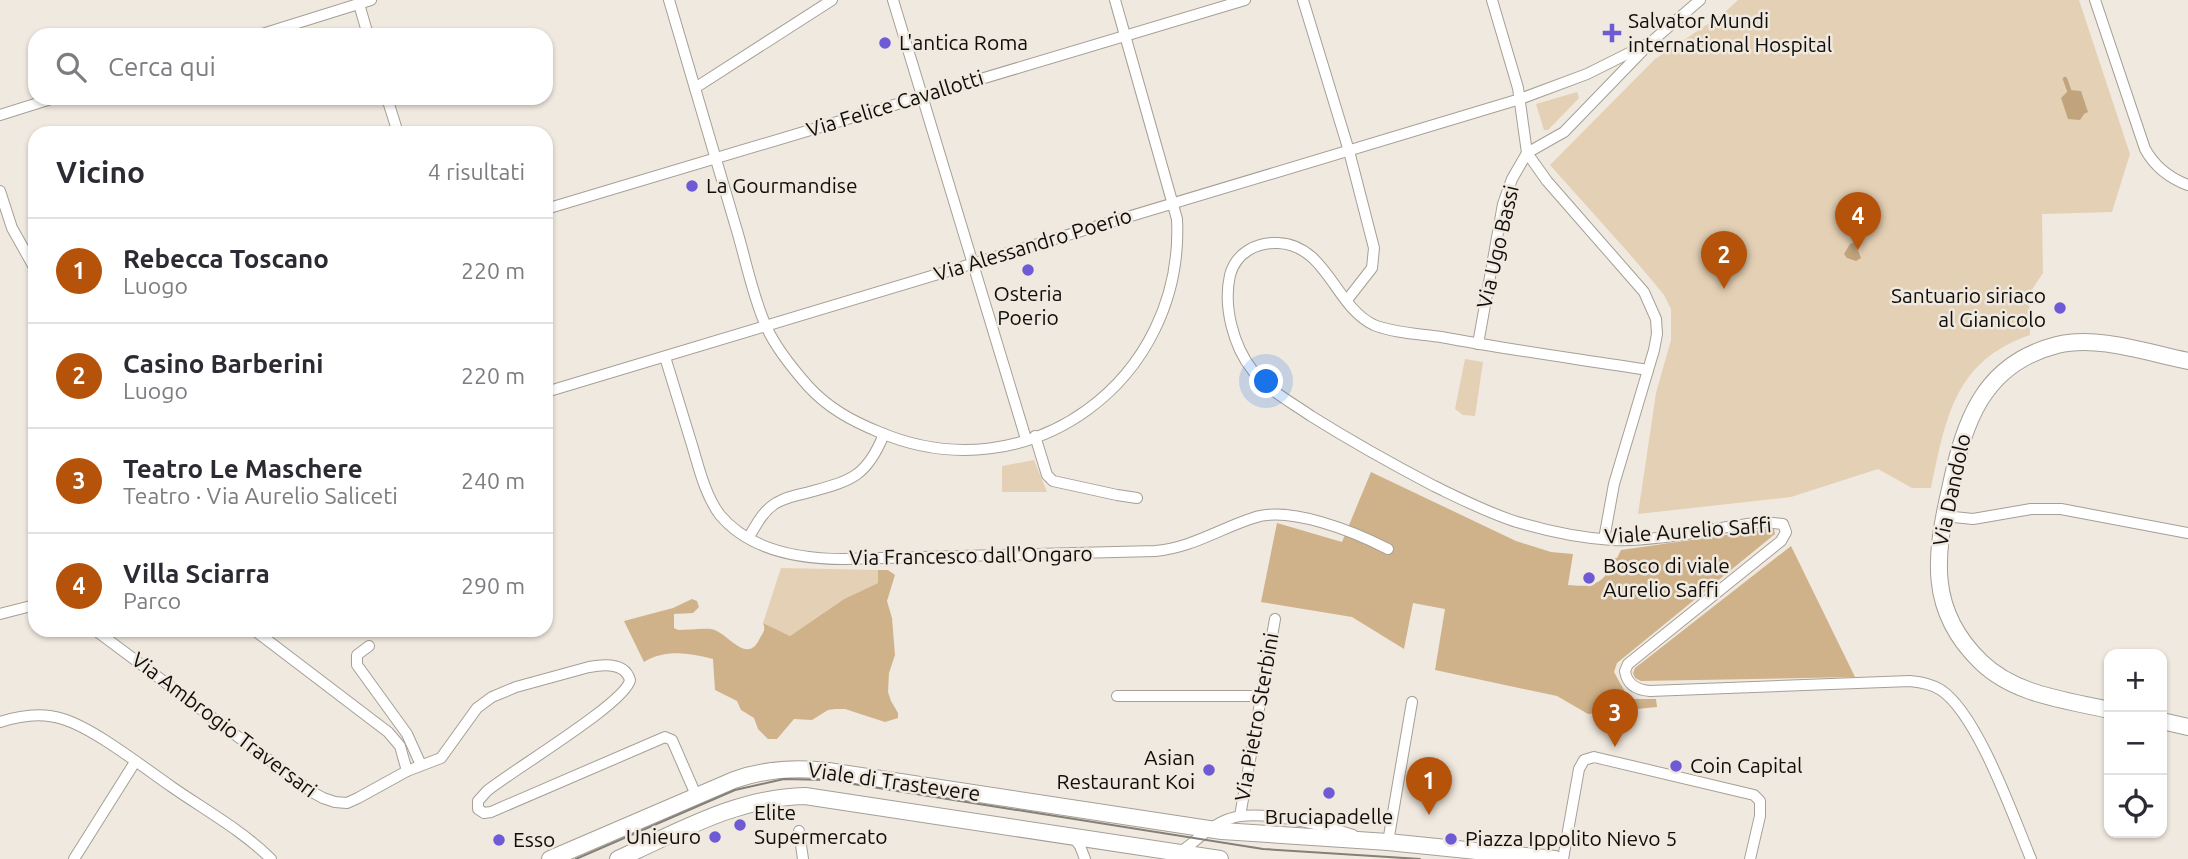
<!DOCTYPE html>
<html lang="it">
<head>
<meta charset="utf-8">
<style>
  :root { --surface:#fff; --page:#f2f2f3; --text:#2b2b33; --muted:#7c7c81; --line:#e1e1e2; --accent:#b45309 }
  body { margin:0; font-family:Ubuntu,sans-serif; background:var(--page); color:var(--text) }
  .controls { position:absolute; right:21px; bottom:21px; display:grid; overflow:hidden; border-radius:14px; box-shadow:0 2px 5px #0004 }
  .controls button { width:63px; height:63px; display:grid; place-items:center; padding:0; border:0; border-bottom:2px solid var(--line); background:var(--surface); color:var(--text); font:35px sans-serif }
  .you { position:absolute; left:1267px; top:382px; width:24px; height:24px; margin:-18px; border:5px solid #fff; border-radius:50%; background:#1a73e8; box-shadow:0 0 0 10px #1a73e833 }
  .badge { display:grid; place-items:center; width:46px; height:46px; border-radius:50%; background:var(--accent); color:#fff; font-size:23px; font-weight:700 }
  .pin { position:absolute; translate:-50% -58px; filter:drop-shadow(0 2px 4px #0008) }
  .pin::after { content:''; position:absolute; top:37px; width:24px; height:21px; background:inherit; clip-path:polygon(0 0,100% 0,50% 100%) }
  .list { margin:0; padding:0; list-style:none }
  h2 { display:flex; justify-content:space-between; align-items:center; height:91px; margin:0; padding:0 28px; font-size:30px }
  h2 small { font-size:23px; font-weight:400; color:var(--muted) }
  .list li { display:grid; grid-template-columns:46px 1fr auto; gap:21px; align-items:center; box-sizing:border-box; height:105px; padding:0 28px; border-top:2px solid var(--line) }
  .list b { display:block; font-size:26px; white-space:nowrap }
  .list p { margin:0; font-size:23px; white-space:nowrap; color:var(--muted) }
  .list em { font-size:23px; font-style:normal; color:var(--muted) }
  .icon { flex:none; width:38px; height:38px; fill:none; stroke:currentColor; stroke-width:2; stroke-linecap:round; stroke-linejoin:round }
  .map { position:relative; flex:none; width:2188px; height:859px; overflow:hidden }
  .search { position:absolute; background:var(--surface); box-shadow:0 2px 5px #0004; left:28px; top:28px; width:525px; height:77px; display:flex; align-items:center; gap:18px; box-sizing:border-box; padding:0 24px; border-radius:21px; color:var(--muted); font-size:26px }
  .panel { position:absolute; background:var(--surface); box-shadow:0 2px 5px #0004; left:28px; top:126px; width:525px; height:511px; border-radius:21px }
  .map>svg:first-child { display:block }
  .green { fill:#e4d0b5 }
  .forest { fill:#cfb289 }
  .water { fill:#c1a47c }
  .lines { fill:none; stroke-linecap:round; stroke-linejoin:round }
  .stream { stroke:#c1a47c; stroke-width:4.5 }
  .street-casing { stroke:#a59f96; stroke-width:12 }
  .secondary-casing { stroke:#a59f96; stroke-width:18 }
  .street { stroke:#fff; stroke-width:10 }
  .secondary { stroke:#fff; stroke-width:16 }
  .tram { stroke:#847f78; stroke-width:2 }
  .poi-dot { fill:#6e5ad4; stroke:#f0e9df; stroke-width:2.5 }
  .labels { text-anchor:middle; stroke-width:5; stroke-linejoin:round; paint-order:stroke }
  .poi-label { font-size:21px; fill:#100d0a; stroke:#f0e9df; text-anchor:start }
  .street-label { font-size:21px; fill:#100d0a; stroke:#f0e9df }
</style>
</head>
<body>
<div class="map">
<svg width="2188" height="859" viewBox="0 0 2188 859">
  <rect width="100%" height="100%" fill="#f0e9df"/>
  <!-- green -->
  <g class="green">
    <path d="M1738,0h341l51,154 -18,58 -70,2 1,59 -14,21 1,41c-76,26 -84,83 -99,153h-19l-34,-19 -87,28 -153,17 18,-121 15,-53v-31l-7,-14 -30,-36 -84,-94 105,-106 68,-45z"/>
    <path d="M1577,92l2,6 -31,32h-4l-8,-26z"/>
    <path d="M1465,359l18,3 -8,54 -12,-1 -8,-6z"/>
    <path d="M1034,460l13,32h-45v-26z"/>
    <path d="M781,568l97,2v13l-34,16 -54,37 -27,-13z"/>
  </g>
  <!-- forest -->
  <g class="forest">
    <path d="M1371,472l145,69 35,11 22,2 -5,31c15,1 26,3 37,-9l1,-18h11l4,-8 147,-21h6l1,5 -158,129 -3,9 15,27h27l1,8 -69,7 -31,-18 -122,-26 10,-61 -32,-6 -9,46 -52,-32 -91,-15 16,-79 65,19z"/>
    <path d="M1791,546l64,131 -214,4 -6,-3 -2,-5 2,-5z"/>
    <path d="M878,570h10l7,5 -8,26 5,17 3,37 -6,18 -1,19 3,9 7,12v5l-13,4 -40,-13h-10l-7,1 -16,10 -18,-1 -17,20h-9l-10,-10 -4,-11 -13,-8 -4,-9 -22,-11 -2,-31c-24,-6 -47,-10 -69,3l-20,-41 49,-13 19,-9 5,2 2,6 -6,6 -19,1v14l4,2c10,0 23,-2 33,-1 16,2 36,38 49,9 3,-6 6,-7 3,-15l27,13 54,-37 34,-16z"/>
  </g>
  <!-- water -->
  <g class="water">
    <path d="M2069,90l12,1 7,21 -4,2 -4,6 -12,-1 -7,-21z"/>
    <path d="M1855,242l6,16 -5,3 -9,-3 -3,-4 6,-10z"/>
  </g>
  <g class="lines">
    <!-- stream -->
    <path class="stream" d="M2065,79l4,11"/>
    <defs>
      <g id="street">
        <path d="M669,0c22,75 44,149 66,224 10,32 17,71 31,102 9,21 27,43 42,60 20,22 44,35 71,46 150,64 306,-52 298,-213l-62,-219"/>
        <path d="M893,0l133,439"/>
        <path d="M1303,0l46,151 25,97 -2,20 -25,32"/>
        <path d="M1492,0l26,88 9,65 20,28 97,111 12,27 1,15 -3,16 -40,134 -10,55"/>
        <path d="M2095,0l50,149c10,18 24,29 43,36"/>
        <path d="M359,4l9,31"/>
        <path d="M259,35l112,-35"/>
        <path d="M695,88l137,-88"/>
        <path d="M387,98l11,35"/>
        <path d="M0,115l54,-17"/>
        <path d="M1527,153l37,-21 87,-90 49,-42"/>
        <path d="M0,191l12,37 23,41"/>
        <path d="M546,209l699,-209"/>
        <path d="M1478,344l25,-140 9,-25 15,-26"/>
        <path d="M665,357c9,29 18,58 27,88 7,23 13,50 28,70 30,36 80,44 124,44l311,-8c36,-3 64,-22 98,-33 36,-13 102,14 135,31"/>
        <path d="M1648,370c-69,-11 -138,-20 -207,-33 -21,-3 -47,-4 -67,-12 -39,-18 -47,-80 -96,-82 -22,-1 -42,10 -48,32 -7,31 3,71 23,96 16,20 38,31 58,45 40,25 81,48 123,70 27,13 54,27 83,36 30,9 64,16 95,18 50,2 102,-13 152,-18l19,2 3,8 -5,9 -153,123 -3,7c2,14 12,19 25,20l260,-10c11,1 22,3 31,9 37,25 72,126 90,169"/>
        <path d="M546,392l974,-293 67,-25 64,-32"/>
        <path d="M1035,436l12,39 6,6 64,14 20,3"/>
        <path d="M1944,516l29,3 58,-10h30l127,24"/>
        <path d="M749,537c7,-12 14,-26 27,-34 9,-5 20,-8 30,-10 43,-12 60,-14 78,-59"/>
        <path d="M0,614l35,-9"/>
        <path d="M95,630l217,162 11,6 12,4 12,1 11,-5 49,-27 34,-13 36,-50 15,-11 24,-10 73,-20c15,-3 36,-5 41,13 -4,23 -119,91 -143,111l-9,10v8l6,4 7,-1 174,-75 7,3 24,55"/>
        <path d="M254,630l134,102 12,14 7,25"/>
        <path d="M369,646l-12,9v10l50,69 14,31"/>
        <path d="M1117,696h143"/>
        <path d="M0,722c21,-7 42,-10 63,-3 32,10 80,48 109,68 33,23 71,44 99,72"/>
        <path d="M1240,816l35,-197"/>
        <path d="M799,831l4,28"/>
        <path d="M1073,837l7,9 5,13"/>
        <path d="M1388,842l24,-140"/>
        <path d="M1179,853c16,-11 32,-28 50,-34 28,-11 95,6 124,16"/>
        <path d="M74,859l61,-97"/>
        <path d="M1563,859l16,-90 5,-9 10,-3 160,38 6,6v15l-10,43"/>
      </g>
      <g id="secondary">
        <path d="M2109,710c-43,-10 -94,-15 -128,-48 -54,-52 -46,-107 -31,-173 14,-66 32,-125 107,-144 42,-10 90,8 131,16"/>
        <path d="M2162,721l26,6"/>
        <path d="M550,859l184,-79c31,-11 61,-13 94,-9l394,60 166,11 167,17"/>
        <path d="M618,859c60,-27 120,-62 187,-63l415,63"/>
      </g>
    </defs>
    <!-- street casing -->
    <use href="#street" class="street-casing"/>
    <!-- secondary casing -->
    <use href="#secondary" class="secondary-casing"/>
    <!-- street -->
    <use href="#street" class="street"/>
    <!-- secondary -->
    <use href="#secondary" class="secondary"/>
    <!-- tram -->
    <path class="tram" d="M576,859l159,-69 49,-11 44,1 435,69 157,10"/>
  </g>
  <!-- markers -->
  <g class="poi-dot">
    <path d="M1608.5 22.5h7v7h7v7h-7v7h-7v-7h-7v-7h7z"/>
    <circle cx="885" cy="43" r="7"/>
    <circle cx="692" cy="186" r="7"/>
    <circle cx="1028" cy="270" r="7"/>
    <circle cx="2060" cy="308" r="7"/>
    <circle cx="1589" cy="578" r="7"/>
    <circle cx="1676" cy="766" r="7"/>
    <circle cx="1209" cy="770" r="7"/>
    <circle cx="1329" cy="793" r="7"/>
    <circle cx="740" cy="825" r="7"/>
    <circle cx="715" cy="837" r="7"/>
    <circle cx="1451" cy="839" r="7"/>
    <circle cx="499" cy="840" r="7"/>
  </g>
  <g class="labels">
    <!-- poi labels -->
    <g class="poi-label">
      <text x="1628" y="28">Salvator Mundi<tspan x="1628" dy="24">international Hospital</tspan></text>
      <text x="899" y="50">L'antica Roma</text>
      <text x="706" y="193">La Gourmandise</text>
      <text x="1028" y="301" text-anchor="middle">Osteria<tspan x="1028" dy="24">Poerio</tspan></text>
      <text x="2046" y="303" text-anchor="end">Santuario siriaco<tspan x="2046" dy="24">al Gianicolo</tspan></text>
      <text x="1603" y="573">Bosco di viale<tspan x="1603" dy="24">Aurelio Saffi</tspan></text>
      <text x="1195" y="765" text-anchor="end">Asian<tspan x="1195" dy="24">Restaurant Koi</tspan></text>
      <text x="1690" y="773">Coin Capital</text>
      <text x="754" y="820">Elite<tspan x="754" dy="24">Supermercato</tspan></text>
      <text x="1329" y="824" text-anchor="middle">Bruciapadelle</text>
      <text x="701" y="844" text-anchor="end">Unieuro</text>
      <text x="1465" y="846">Piazza Ippolito Nievo 5</text>
      <text x="513" y="847">Esso</text>
    </g>
    <!-- street labels -->
    <g class="street-label">
      <text transform="translate(895 104) rotate(-17)" y="7">Via Felice Cavallotti</text>
      <text transform="translate(1033 245) rotate(-17)" y="7">Via Alessandro Poerio</text>
      <text transform="translate(1498 247) rotate(-77)" y="7">Via Ugo Bassi</text>
      <text transform="translate(1952 490) rotate(-78)" y="7">Via Dandolo</text>
      <text transform="translate(1688 531) rotate(-4)" y="7">Viale Aurelio Saffi</text>
      <text transform="translate(971 556) rotate(-1)" y="7">Via Francesco dall'Ongaro</text>
      <text transform="translate(1257 717) rotate(-80)" y="7">Via Pietro Sterbini</text>
      <text transform="translate(224 725) rotate(37)" y="7">Via Ambrogio Traversari</text>
      <text transform="translate(894 782) rotate(8)" y="7">Viale di Trastevere</text>
    </g>
  </g>
</svg>
<div class="controls">
<button>+</button>
<button>−</button>
<button><svg class="icon" aria-label="locate" viewBox="0 0 24 24"><circle cx="12" cy="12" r="6"/><path d="M12 2v4M12 18v4M2 12h4M18 12h4"/></svg></button>
</div>
<div class="you"></div>
<div class="pin badge" style="left:1429px;top:815px">1</div>
<div class="pin badge" style="left:1724px;top:289px">2</div>
<div class="pin badge" style="left:1615px;top:747px">3</div>
<div class="pin badge" style="left:1858px;top:250px">4</div>
<div class="search"><svg class="icon" aria-label="search" viewBox="0 0 24 24"><circle cx="10" cy="10" r="6"/><path d="M15 15l6 6"/></svg>Cerca qui</div>
<section class="panel">
<h2>Vicino<small>4 risultati</small></h2>
<ul class="list">
<li><span class="badge">1</span><div><b>Rebecca Toscano</b><p>Luogo</p></div><em>220 m</em></li>
<li><span class="badge">2</span><div><b>Casino Barberini</b><p>Luogo</p></div><em>220 m</em></li>
<li><span class="badge">3</span><div><b>Teatro Le Maschere</b><p>Teatro · Via Aurelio Saliceti</p></div><em>240 m</em></li>
<li><span class="badge">4</span><div><b>Villa Sciarra</b><p>Parco</p></div><em>290 m</em></li>
</ul>
</section>
</div>
</body>
</html>
